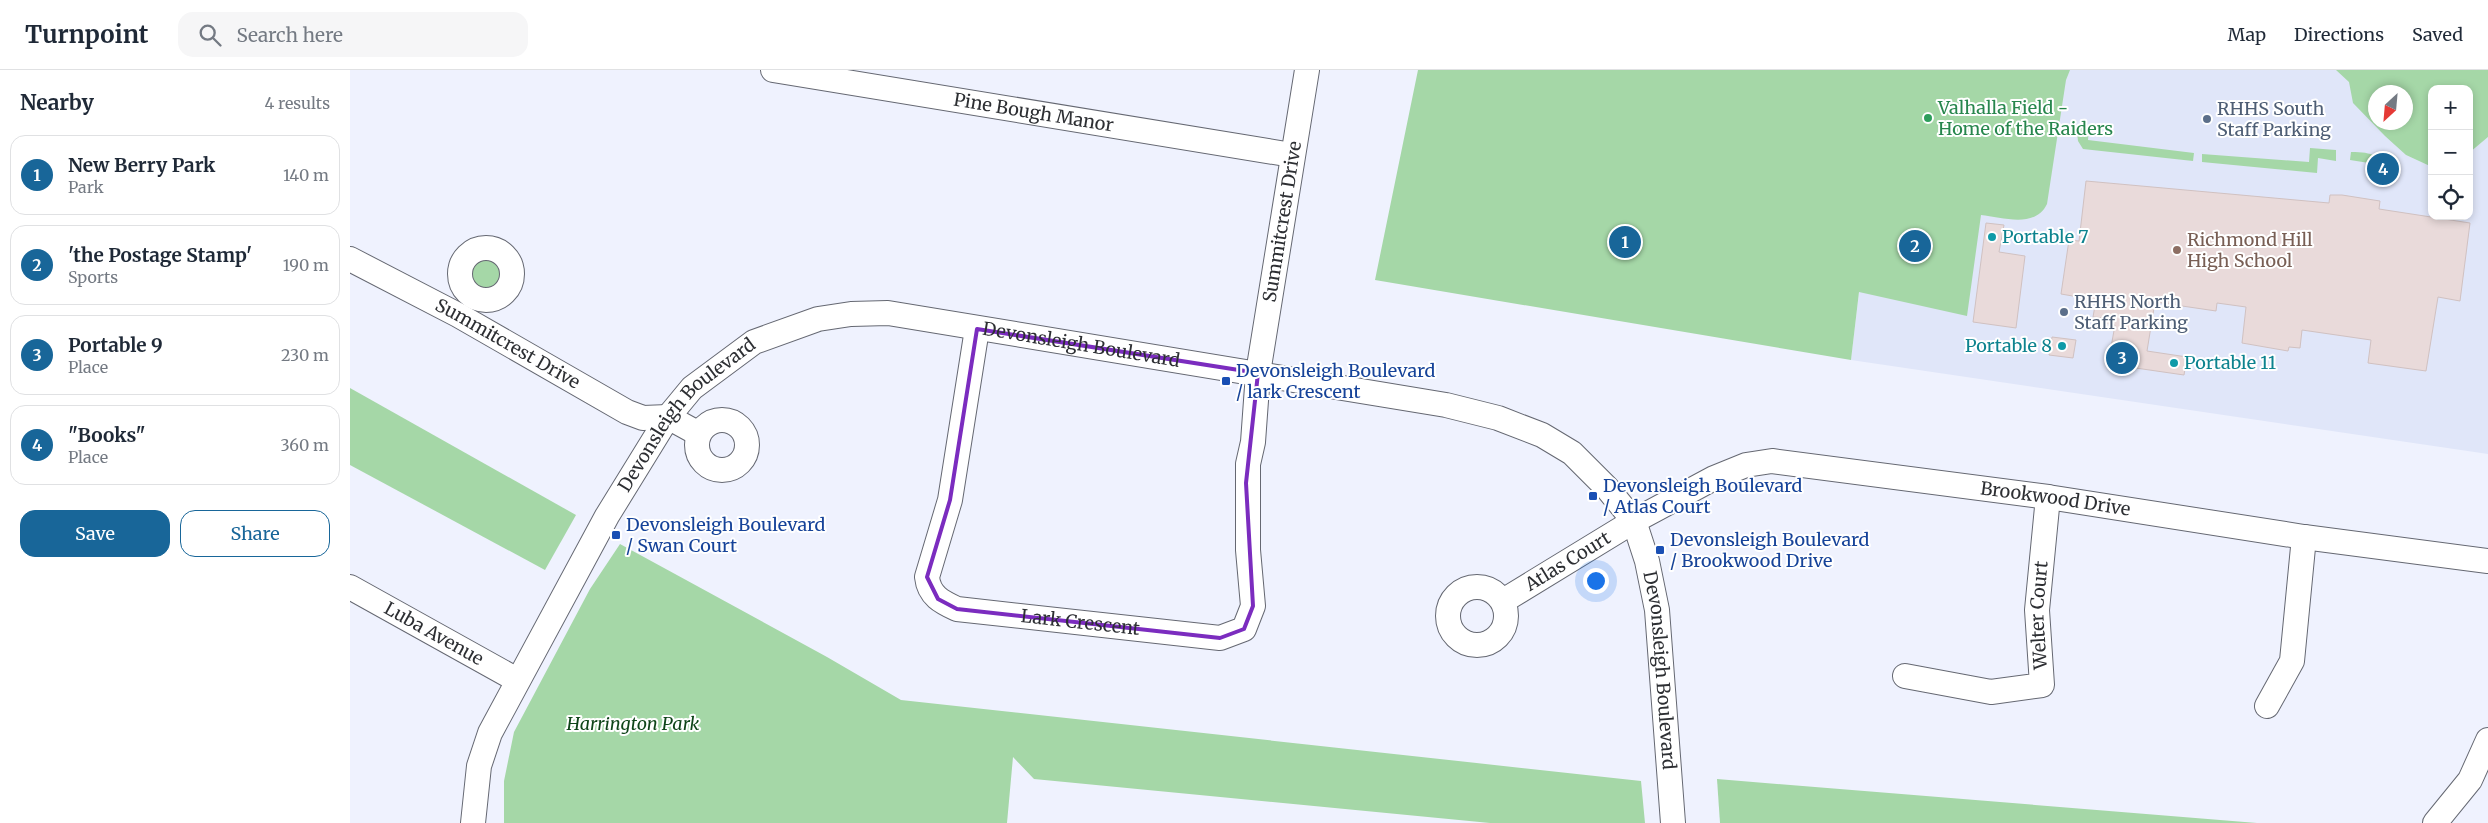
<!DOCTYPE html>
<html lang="en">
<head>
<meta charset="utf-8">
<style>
  :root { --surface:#fff; --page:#f6f6f7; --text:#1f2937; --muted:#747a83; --line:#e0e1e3; --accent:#186699 }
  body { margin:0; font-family:Merriweather,serif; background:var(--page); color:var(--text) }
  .controls { position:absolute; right:15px; top:15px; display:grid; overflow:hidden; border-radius:10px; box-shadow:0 2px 8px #0003 }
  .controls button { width:45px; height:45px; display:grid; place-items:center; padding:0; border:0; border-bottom:1px solid var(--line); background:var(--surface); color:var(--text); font:25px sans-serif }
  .compass { position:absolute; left:2018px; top:15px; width:45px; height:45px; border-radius:50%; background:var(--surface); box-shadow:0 2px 8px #0003; rotate:206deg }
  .you { position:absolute; left:1245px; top:510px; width:18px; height:18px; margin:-12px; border:4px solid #fff; border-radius:50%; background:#1a73e8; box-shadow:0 0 0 8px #1a73e833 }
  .badge { display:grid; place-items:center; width:32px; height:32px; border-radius:50%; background:var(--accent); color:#fff; font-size:16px; font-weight:700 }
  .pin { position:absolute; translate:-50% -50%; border:2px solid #fff; box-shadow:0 1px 5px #0006 }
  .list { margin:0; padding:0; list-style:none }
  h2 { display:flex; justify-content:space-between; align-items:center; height:65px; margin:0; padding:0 20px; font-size:21px }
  h2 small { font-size:16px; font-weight:400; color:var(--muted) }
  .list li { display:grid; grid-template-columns:32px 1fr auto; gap:15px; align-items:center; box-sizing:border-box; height:80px; margin:0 10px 10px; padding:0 10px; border:1px solid var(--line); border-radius:15px }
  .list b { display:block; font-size:19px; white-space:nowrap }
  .list p { margin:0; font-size:16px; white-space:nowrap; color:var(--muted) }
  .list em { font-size:16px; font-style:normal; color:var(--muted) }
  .actions { display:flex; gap:10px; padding:15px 20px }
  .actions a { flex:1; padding:11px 0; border:1px solid var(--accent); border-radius:15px; text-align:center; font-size:18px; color:var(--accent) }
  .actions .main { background:var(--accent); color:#fff }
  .icon { flex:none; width:28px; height:28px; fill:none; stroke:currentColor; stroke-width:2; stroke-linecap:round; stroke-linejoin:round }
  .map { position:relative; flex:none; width:2138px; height:753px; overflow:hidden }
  header { display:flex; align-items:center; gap:30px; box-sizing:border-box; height:70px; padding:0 25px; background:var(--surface); border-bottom:1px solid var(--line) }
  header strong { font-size:24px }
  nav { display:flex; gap:28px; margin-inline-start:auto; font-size:18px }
  .search { width:350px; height:45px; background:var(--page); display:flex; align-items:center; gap:12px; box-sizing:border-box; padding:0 18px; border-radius:15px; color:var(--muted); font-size:19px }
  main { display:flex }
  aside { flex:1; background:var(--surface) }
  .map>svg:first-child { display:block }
  .built { fill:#e0e6f9 }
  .green { fill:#a5d7a7; fill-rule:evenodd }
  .building { fill:#e9dada; stroke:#d0c1c1 }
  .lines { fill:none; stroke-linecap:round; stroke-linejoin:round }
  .minor-casing { stroke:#656872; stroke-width:26 }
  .minor { stroke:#fff; stroke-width:24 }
  .marked { fill:none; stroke:#7b2cbf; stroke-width:4; stroke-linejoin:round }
  .leisure-dot { fill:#2e9e5b; stroke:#fff; stroke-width:2 }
  .service-dot { fill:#5c6f8a; stroke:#fff; stroke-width:2 }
  .culture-dot { fill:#0f9aa8; stroke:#fff; stroke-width:2 }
  .education-dot { fill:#8d6e63; stroke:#fff; stroke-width:2 }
  .transit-dot { fill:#1a4fb4; stroke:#fff; stroke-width:2 }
  .labels { text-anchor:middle; stroke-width:4; stroke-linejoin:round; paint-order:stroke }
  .leisure-label { font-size:18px; fill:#27864d; stroke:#fff; text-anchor:start }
  .service-label { font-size:18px; fill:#4e5e75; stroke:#fff; text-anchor:start }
  .street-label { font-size:18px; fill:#2d2f33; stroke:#fff }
  .culture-label { font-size:18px; fill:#0d838f; stroke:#fff; text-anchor:start }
  .education-label { font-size:18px; fill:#785e54; stroke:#fff; text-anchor:start }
  .transit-label { font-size:18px; fill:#164399; stroke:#fff; text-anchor:start }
  .park-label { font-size:18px; font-style:italic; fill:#0f4519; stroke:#fff }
</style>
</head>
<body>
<header>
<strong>Turnpoint</strong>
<div class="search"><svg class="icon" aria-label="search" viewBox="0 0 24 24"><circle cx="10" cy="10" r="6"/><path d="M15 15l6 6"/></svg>Search here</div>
<nav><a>Map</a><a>Directions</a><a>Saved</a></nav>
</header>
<main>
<aside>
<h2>Nearby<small>4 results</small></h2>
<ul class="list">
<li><span class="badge">1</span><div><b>New Berry Park</b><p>Park</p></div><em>140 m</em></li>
<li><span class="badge">2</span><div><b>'the Postage Stamp'</b><p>Sports</p></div><em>190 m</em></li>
<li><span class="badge">3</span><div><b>Portable 9</b><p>Place</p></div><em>230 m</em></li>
<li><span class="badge">4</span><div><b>&quot;Books&quot;</b><p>Place</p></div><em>360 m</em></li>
</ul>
<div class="actions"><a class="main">Save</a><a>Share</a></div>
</aside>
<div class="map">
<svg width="2138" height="753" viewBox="0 0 2138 753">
  <rect width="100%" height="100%" fill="#eff2fe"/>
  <!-- built -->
  <path class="built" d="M1438,0h560l28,52 30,33 26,12v49h37v-63l19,-16v317l-637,-94 9,-76z"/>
  <!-- green -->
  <g class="green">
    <path d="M1068,0h652l-4,10 -19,124c-12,25 -45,13 -66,11l-14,101 -108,-24 -8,68 -476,-80z"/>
    <path d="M1986,0h152v67l-19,16v-64h-37v78l-26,-12 -21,-19 -32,-33 -4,-21zM2056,22v30h-30v-30z"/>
    <path d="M1739,57l-1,13 106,13 -1,8 -110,-12 -5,-8 -1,-8 4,-5z"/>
    <path d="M1960,78l26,2v11l-18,-3 -1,15 -115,-11v-8l107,8z"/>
    <path d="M2001,82c23,0 27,4 43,19l-2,8 -25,-1 2,-15 -19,-3z"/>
    <circle cx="136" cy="205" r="18"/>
    <path d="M0,318l226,127 -31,55 -195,-105z"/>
    <path d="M270,474l207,113 74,43 740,81 4,42h-155l-456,-44 -21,-22 -6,66h-503v-42l10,-49 76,-143z"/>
    <path d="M1367,709l540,44h-537z"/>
  </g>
  <!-- building -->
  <g class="building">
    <path d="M1736,111l243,22 1,-8h12l38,6 -1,8 91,14 -10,78 -22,-4 -12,74 -58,-8 3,-23 -69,-10 -2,18 -11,-1 -1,4 -46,-8 4,-36 -29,-4 -1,8 -61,-9 -8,49 40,6 -3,18 -76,-11 7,-39 -12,-2 1,-5 -11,-1 3,-17 -35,-6 8,-54 10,1z"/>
    <path d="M1636,153l18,2 -5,27 26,4 -9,72 -43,-6z"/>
    <path d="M1702,267l24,3 -3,18 -24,-3z"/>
  </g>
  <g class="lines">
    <defs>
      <g id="minor">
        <path id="s1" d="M423,0l519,85"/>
        <circle cx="136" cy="204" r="26"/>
        <path id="s2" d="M0,189l108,56 169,97 16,6 25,-1 31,17"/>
        <path id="s3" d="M627,259l-27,171 -23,77c2,19 15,25 30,32l263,29 24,-9 9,-23 -5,-56v-86l5,-22 5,-69 49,-303"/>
        <circle cx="372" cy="375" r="25"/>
        <path id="s4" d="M0,517l167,93"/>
        <circle cx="1127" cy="546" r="29"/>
        <path id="s5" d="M1153,531l131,-80 80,-43 32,-13 26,-4 276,36 256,40 184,24"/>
        <path id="s6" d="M1555,606l86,16 51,-7 -5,-75 11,-113"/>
        <path d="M1917,636l25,-45 12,-124"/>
        <path id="s7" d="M123,753l6,-57 11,-33 117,-217 61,-99 24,-29 62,-46 64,-23 33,-5 37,-1 558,92 52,13 44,17 30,18 35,35 27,33 13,40 10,49 16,213"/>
        <path d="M2085,753l35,-43 18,-40"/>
      </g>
    </defs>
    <!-- minor casing -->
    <use href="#minor" class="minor-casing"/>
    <!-- minor -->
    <use href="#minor" class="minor"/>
  </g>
  <!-- marked area -->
  <path class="marked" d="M627,259l281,44 -12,110 7,123 -9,23 -24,9 -263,-29 -19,-10 -11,-22 23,-77z"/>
  <!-- markers -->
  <circle class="leisure-dot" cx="1578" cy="48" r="5"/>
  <g class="service-dot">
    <circle cx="1857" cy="49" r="5"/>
    <circle cx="1714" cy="242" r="5"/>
  </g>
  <g class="culture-dot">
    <circle cx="1642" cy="167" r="5"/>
    <circle cx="1712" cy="276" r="5"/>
    <circle cx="1824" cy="293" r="5"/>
  </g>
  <circle class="education-dot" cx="1827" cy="180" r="5"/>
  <g class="transit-dot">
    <rect x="871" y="306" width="10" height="10" rx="2.5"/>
    <rect x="1238" y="421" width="10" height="10" rx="2.5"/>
    <rect x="261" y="460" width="10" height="10" rx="2.5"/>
    <rect x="1305" y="475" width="10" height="10" rx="2.5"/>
  </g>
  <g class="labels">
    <!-- leisure labels -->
    <g class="leisure-label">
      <text x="1588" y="44">Valhalla Field -<tspan x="1588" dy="21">Home of the Raiders</tspan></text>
    </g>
    <!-- service labels -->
    <g class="service-label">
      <text x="1867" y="45">RHHS South<tspan x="1867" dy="21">Staff Parking</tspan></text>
      <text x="1724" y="238">RHHS North<tspan x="1724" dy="21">Staff Parking</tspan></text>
    </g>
    <!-- street labels -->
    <g class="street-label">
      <text dy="6" stroke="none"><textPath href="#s1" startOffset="264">Pine Bough Manor</textPath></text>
      <text dy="6" stroke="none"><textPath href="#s3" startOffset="1002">Summitcrest Drive</textPath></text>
      <text dy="6" stroke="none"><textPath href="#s2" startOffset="179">Summitcrest Drive</textPath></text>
      <text dy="6" stroke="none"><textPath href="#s7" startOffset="904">Devonsleigh Boulevard</textPath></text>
      <text dy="6" stroke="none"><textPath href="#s7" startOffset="469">Devonsleigh Boulevard</textPath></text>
      <text dy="6" stroke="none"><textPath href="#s5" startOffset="591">Brookwood Drive</textPath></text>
      <text dy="6" stroke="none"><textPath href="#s5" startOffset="76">Atlas Court</textPath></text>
      <text dy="6" stroke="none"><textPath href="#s6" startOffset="209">Welter Court</textPath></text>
      <text dy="6" stroke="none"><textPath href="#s3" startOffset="424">Lark Crescent</textPath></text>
      <text dy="6" stroke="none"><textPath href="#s4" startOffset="96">Luba Avenue</textPath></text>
      <text dy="6" stroke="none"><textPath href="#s7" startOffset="1654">Devonsleigh Boulevard</textPath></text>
    </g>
    <!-- culture labels -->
    <g class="culture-label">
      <text x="1652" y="173">Portable 7</text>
      <text x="1702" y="282" text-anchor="end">Portable 8</text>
      <text x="1834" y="299">Portable 11</text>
    </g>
    <!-- education labels -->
    <g class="education-label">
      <text x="1837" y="176">Richmond Hill<tspan x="1837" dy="21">High School</tspan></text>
    </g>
    <!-- transit labels -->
    <g class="transit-label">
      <text x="886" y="307">Devonsleigh Boulevard<tspan x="886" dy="21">/ lark Crescent</tspan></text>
      <text x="1253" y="422">Devonsleigh Boulevard<tspan x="1253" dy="21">/ Atlas Court</tspan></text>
      <text x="276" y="461">Devonsleigh Boulevard<tspan x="276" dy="21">/ Swan Court</tspan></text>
      <text x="1320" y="476">Devonsleigh Boulevard<tspan x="1320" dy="21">/ Brookwood Drive</tspan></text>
    </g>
    <!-- park labels -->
    <g class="park-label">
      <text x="283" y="660">Harrington Park</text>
    </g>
  </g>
</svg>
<div class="controls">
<button>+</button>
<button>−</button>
<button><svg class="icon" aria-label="locate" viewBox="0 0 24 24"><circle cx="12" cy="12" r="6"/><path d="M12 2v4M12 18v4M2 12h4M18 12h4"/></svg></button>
</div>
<svg class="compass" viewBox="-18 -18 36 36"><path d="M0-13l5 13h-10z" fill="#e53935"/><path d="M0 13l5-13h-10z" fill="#747a83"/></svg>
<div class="you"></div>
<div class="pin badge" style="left:1275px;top:172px">1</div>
<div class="pin badge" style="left:1565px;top:176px">2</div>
<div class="pin badge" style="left:1772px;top:288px">3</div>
<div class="pin badge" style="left:2033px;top:99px">4</div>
</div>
</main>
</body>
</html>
